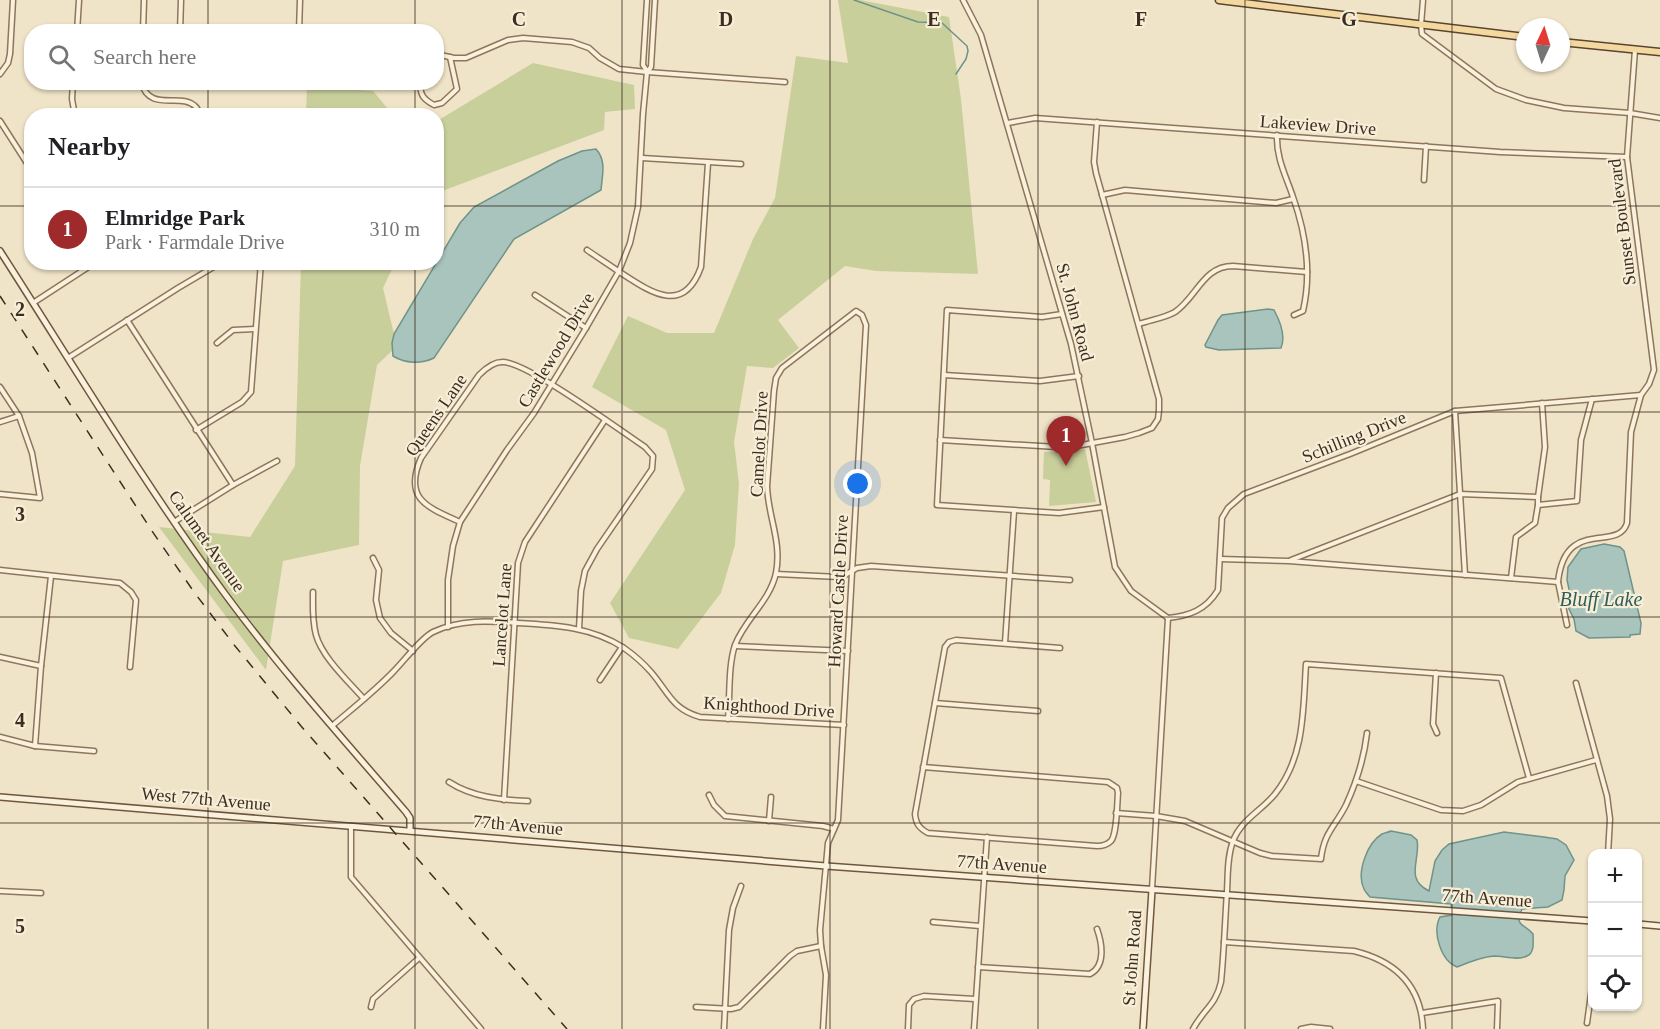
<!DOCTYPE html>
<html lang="en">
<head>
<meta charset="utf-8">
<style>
  :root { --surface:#fff; --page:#f6f6f6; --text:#202124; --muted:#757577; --line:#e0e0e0; --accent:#9e2a2b }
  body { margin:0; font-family:Georgia,serif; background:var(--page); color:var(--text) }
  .controls { position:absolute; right:18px; bottom:18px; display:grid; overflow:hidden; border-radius:12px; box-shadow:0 2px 4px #0004 }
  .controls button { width:54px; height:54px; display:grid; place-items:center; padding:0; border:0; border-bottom:2px solid var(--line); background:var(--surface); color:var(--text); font:30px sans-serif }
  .compass { position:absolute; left:1516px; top:18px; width:54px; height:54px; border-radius:50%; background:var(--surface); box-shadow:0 2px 4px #0004; rotate:4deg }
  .you { position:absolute; left:858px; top:484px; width:21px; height:21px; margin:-15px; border:4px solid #fff; border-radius:50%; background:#1a73e8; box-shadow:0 0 0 9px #1a73e833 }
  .badge { display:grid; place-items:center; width:39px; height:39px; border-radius:50%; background:var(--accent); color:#fff; font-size:20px; font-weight:700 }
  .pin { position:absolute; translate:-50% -50px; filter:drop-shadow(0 2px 3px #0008) }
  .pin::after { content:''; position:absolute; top:32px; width:21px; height:18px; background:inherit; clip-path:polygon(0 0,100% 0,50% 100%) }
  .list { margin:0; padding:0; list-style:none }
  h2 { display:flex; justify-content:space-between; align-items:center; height:78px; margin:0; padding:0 24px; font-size:26px }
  h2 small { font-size:20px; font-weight:400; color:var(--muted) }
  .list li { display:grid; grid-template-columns:39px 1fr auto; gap:18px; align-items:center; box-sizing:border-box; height:84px; padding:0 24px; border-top:2px solid var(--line) }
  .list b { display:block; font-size:22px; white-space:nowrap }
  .list p { margin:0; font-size:20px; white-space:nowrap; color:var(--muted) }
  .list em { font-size:20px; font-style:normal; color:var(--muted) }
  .icon { flex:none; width:33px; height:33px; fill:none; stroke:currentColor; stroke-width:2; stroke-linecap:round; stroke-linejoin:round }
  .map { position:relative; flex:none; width:1660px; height:1029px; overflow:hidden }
  .search { position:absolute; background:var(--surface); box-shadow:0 2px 4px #0004; left:24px; top:24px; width:420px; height:66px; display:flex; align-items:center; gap:15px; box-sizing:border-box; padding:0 21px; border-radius:24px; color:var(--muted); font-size:22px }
  .panel { position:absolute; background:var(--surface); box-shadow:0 2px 4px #0004; left:24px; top:108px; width:420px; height:162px; border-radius:24px }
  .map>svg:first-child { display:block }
  .green { fill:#c9cf9b }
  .water { fill:#a9c4bc; stroke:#6f938a; stroke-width:1.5 }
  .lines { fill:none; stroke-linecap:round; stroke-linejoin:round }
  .stream { stroke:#6f938a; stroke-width:1.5 }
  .street-casing { stroke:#8d765c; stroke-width:7 }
  .secondary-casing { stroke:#6f573f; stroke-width:8 }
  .primary-casing { stroke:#5b4430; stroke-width:9 }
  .street { stroke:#faf1dc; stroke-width:4 }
  .secondary { stroke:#faf1dc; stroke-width:5 }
  .primary { stroke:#f3d9a0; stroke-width:6 }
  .rail { stroke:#3d2e20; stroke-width:1.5; stroke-dasharray:10 10; stroke-linecap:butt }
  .grid { fill:none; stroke:#3d2e20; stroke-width:1.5; stroke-opacity:0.55 }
  .labels { text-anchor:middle; stroke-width:4.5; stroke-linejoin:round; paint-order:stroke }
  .street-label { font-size:18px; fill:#3d2e20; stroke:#f7eed8 }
  .water-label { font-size:20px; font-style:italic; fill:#2f5d5a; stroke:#f7eed8 }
  .grid-label { font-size:20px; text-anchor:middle; font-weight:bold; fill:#3d2e20; stroke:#f7eed8; stroke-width:4.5; stroke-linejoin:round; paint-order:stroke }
</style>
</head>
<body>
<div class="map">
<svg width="1660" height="1029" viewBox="0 0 1660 1029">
  <rect width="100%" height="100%" fill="#f0e4c8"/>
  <!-- green -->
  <g class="green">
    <path d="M838,0h22l89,17 12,82 17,175 -102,-3 -31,-5 -67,54 21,28 -26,20 -26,-2 -13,76 5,42 -4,61 -14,48 -43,56 -49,-11 -19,-35 75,-113 -19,-60 -74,-43 36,-71 39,17h47l39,-94 22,-41 21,-142 52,7z"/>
    <path d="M533,63l101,22 1,24 -30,3 -1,18 -167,63v-72z"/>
    <path d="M307,86l66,5 20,24h-87z"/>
    <path d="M301,263h94l-12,25 11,46 -2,9 1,7 -16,15 -17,101 -1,79 -76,16 -17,109 -107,-143 91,10 45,-71z"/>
    <path d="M1085,449l11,53 -47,4 1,-26 -7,-1 1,-27 26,-1z"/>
  </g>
  <!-- water -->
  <g class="water">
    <path d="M596,149c11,12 6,27 5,41l-87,49 -80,119c-13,6 -28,6 -41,-2l-1,-13 2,-9 66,-111 14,-16 84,-46 24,-10z"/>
    <path d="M1268,309l6,1c6,11 12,26 7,38l-62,2 -13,-3 -1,-2 13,-25 4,-5z"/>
    <path d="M1604,544l16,3 4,4 17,72 -1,11 -10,1v2l-41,1 -13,-7 -2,-12 -5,-10 -2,-9 2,-11 -2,-9 1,-13 13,-18z"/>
    <path d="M1391,831l20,4 6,5c4,19 -13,39 12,51l6,-30 7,-11 7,-6 55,-12 40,5 13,2 9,6 8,15 -9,16 -1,14 -2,10 -14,7 -26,2c-8,18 2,14 11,25 0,7 2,19 -6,22 -9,5 -23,0 -33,0 -13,1 -25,6 -37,11 -16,-6 -25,-35 -17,-50l12,-2 -1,-11 -81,-7c-1,-1 -6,-7 -6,-8 -8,-16 3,-46 18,-55 2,-1 7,-2 9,-3z"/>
  </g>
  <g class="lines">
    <!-- stream -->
    <path class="stream" d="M854,0l64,22 24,1 25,23 1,5 -2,8 -10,15"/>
    <defs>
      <g id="street">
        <path d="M963,0l18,35 90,309 21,99 23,124 16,24 37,27"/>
        <path d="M1423,0l-2,25 1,9 74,55 30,11 38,8 66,5 30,5"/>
        <path d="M77,32l2,-32"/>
        <path d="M143,32l1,-32"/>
        <path d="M180,32l1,-32"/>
        <path d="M299,32l1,-32"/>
        <path d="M436,54l18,4h12l42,-18 15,-2 49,4 17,6 11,10 19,11 28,3 138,10"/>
        <path d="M647,71l-4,-6 4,-65"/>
        <path d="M0,74l8,-11 2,-9 3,-54"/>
        <path d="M73,82l-1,17 3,17"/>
        <path d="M141,82c9,32 40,9 55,25 1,0 4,8 5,9"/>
        <path d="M420,82c0,13 3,17 14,23l8,-2 15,-14 -7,-32"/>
        <path d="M0,121l32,50"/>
        <path d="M1008,123l27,-5 465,34 127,5"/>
        <path d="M1277,135c-1,23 9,41 16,62 13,37 19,75 10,114l-9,4"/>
        <path d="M642,158l99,6"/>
        <path d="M1424,180l2,-34"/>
        <path d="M1102,195l23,-5 151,13 17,-4"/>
        <path d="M587,250c10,7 21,14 31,21 31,20 65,46 83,-4l7,-104"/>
        <path d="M535,295l51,33"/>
        <path d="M33,303l63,-41"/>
        <path d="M1062,314l-20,3 -95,-7 -10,195 122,8 45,-6"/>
        <path d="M127,320l106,165"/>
        <path d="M1139,324c11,-4 26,-6 36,-12 22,-15 28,-46 58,-46l74,6"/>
        <path d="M217,343l16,-13 22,-1"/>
        <path d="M68,358l110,-70 44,-26"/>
        <path d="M944,375l96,6 39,-5"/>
        <path d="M0,387l19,29 13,37 8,45 -40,-4"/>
        <path d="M1455,411l10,164"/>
        <path d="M0,422l19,-6"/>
        <path d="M196,430l46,-28 9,-10 10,-130"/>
        <path d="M940,440l117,7h14l54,-10 14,-4 13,-5 6,-9 1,-9v-11l-63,-226 -2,-11 3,-40"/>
        <path d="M1538,497l7,-50 -3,-44"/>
        <path d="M174,522l59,-37 44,-24"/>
        <path d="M460,522c-33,-15 -57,-23 -39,-64l58,-83c6,-6 14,-13 23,-13 24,-1 119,69 143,85l8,9 -1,13 -55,80 -12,22 -4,20 -2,38"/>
        <path d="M373,558l6,12 -3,30 4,18 11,15 22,18"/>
        <path d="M1220,559l69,2 269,21c7,-66 60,-29 69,-59l4,-91 10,-37 8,-11 5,-14 -27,-213 8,-107"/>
        <path d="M1291,560l169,-66 78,3v8l39,-4 4,-61 11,-41"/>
        <path d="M0,570l120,13 11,9 5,8 -6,67"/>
        <path d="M776,574l63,3 6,-2 12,-7 14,-2 199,14"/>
        <path d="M1511,578l5,-41 19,-14 3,-18"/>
        <path d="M1558,582l9,43"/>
        <path d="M313,592c0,15 -1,28 3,43 6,22 32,46 48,64"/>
        <path d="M1168,618c21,-2 38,-8 50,-28l4,-72 6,-10 16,-14 106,-40 105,-43 186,-16"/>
        <path d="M448,627v-47l5,-34 7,-24 47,-72 27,-37 52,-85 33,-57 11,-28 8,-36 5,-93 4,-42 4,-5 4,-67"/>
        <path d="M1005,643l9,-132"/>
        <path d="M735,646l113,5"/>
        <path d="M0,657l41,9"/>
        <path d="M1436,673l-3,51 4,9"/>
        <path d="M600,680l22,-33"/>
        <path d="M1576,683l31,113 3,23 -2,35"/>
        <path d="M935,703l103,8"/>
        <path d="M728,719c2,-23 0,-53 7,-74 10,-26 35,-44 41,-72 6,-32 -8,-56 -9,-87l7,-95 2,-13 6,-10 74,-57 6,4 4,10 -28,495 -10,23 -8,87 1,16 5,29 -3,54"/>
        <path d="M332,726c21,-18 43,-35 62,-55 10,-10 27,-33 39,-39 27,-13 56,-11 85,-9 37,2 74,4 106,25 10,7 19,15 27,24 18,21 21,37 49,45l144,8"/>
        <path d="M0,737l35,9 59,5"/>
        <path d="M35,746l6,-80 10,-90"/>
        <path d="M923,767l185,15 9,6 1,5c-1,11 -1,41 -7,48 -4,4 -9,5 -14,5l-169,-13c-9,-5 -12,-9 -13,-19l30,-167 4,-5 7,-2 104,8"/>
        <path d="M1356,781l85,29 22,1 18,-6 37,-23 78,-22"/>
        <path d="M449,782c23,15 52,18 79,19"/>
        <path d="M709,795l5,10 11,11 98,10 11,3"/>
        <path d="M504,800l14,-237 7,-21 80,-122"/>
        <path d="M1116,813l40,3 29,5 75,32 12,3 49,3c3,-27 14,-32 25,-54 11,-24 18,-46 21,-72"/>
        <path d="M769,821l2,-24"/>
        <path d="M351,826v51l130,152"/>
        <path d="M1152,889l16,-271"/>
        <path d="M0,891l41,2"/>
        <path d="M933,922l47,4"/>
        <path d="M1224,942l130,9c41,10 67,34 69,78"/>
        <path d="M978,967l112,7c16,-8 12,-31 7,-45"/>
        <path d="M371,1007l2,-8 46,-41"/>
        <path d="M696,1007l35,2 8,-2 51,-51 7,-5 24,-5"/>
        <path d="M1422,1013l76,-12 -1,28"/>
        <path d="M1587,1023l5,-36"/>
        <path d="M724,1029l5,-99 4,-22 8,-22"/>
        <path d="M908,1029l1,-24 5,-6 10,-3 51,3"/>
        <path d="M974,1029l13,-192"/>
        <path d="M1193,1029c10,-19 23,-24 28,-47 3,-30 4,-61 6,-91 1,-16 0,-34 6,-50 8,-21 28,-30 42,-47 30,-37 28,-85 31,-130l195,14 28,100"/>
        <path d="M1301,1029l10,-2 19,2"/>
      </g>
      <g id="secondary">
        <path d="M0,251c74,115 144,233 225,343 56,76 119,146 181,218l4,6v13"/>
        <path d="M0,797l826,69 766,55"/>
        <path d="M1638,924l22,2"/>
        <path d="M1143,1029l9,-139"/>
      </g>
      <g id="primary">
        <path d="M1219,0l306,37"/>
        <path d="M1561,42l99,10"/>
      </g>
    </defs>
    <!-- street casing -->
    <use href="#street" class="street-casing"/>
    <!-- secondary casing -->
    <use href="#secondary" class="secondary-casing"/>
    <!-- primary casing -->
    <use href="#primary" class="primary-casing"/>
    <!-- street -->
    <use href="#street" class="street"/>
    <!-- secondary -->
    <use href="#secondary" class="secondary"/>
    <!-- primary -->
    <use href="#primary" class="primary"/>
    <!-- rail -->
    <path class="rail" d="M0,296l152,235 42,61 41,54 66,80 266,303"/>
  </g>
  <!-- grid -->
  <path class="grid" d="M208,0v32M415,0v32M622,0v1029M830,0v1029M1038,0v1029M1245,0v1029M1452,0v1029M208,82v34M415,82v34M0,206h32M436,206h1224M208,262v767M415,262v767M0,412h1660M0,617h1660M0,823h1660"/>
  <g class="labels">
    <!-- street labels -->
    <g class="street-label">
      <text transform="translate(1318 125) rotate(4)" y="6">Lakeview Drive</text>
      <text transform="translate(1622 222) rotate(-97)" y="6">Sunset Boulevard</text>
      <text transform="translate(1075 312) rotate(75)" y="6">St. John Road</text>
      <text transform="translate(556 350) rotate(-59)" y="6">Castlewood Drive</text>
      <text transform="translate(436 415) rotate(-56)" y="6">Queens Lane</text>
      <text transform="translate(1354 437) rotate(-22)" y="6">Schilling Drive</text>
      <text transform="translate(759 444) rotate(-87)" y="6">Camelot Drive</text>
      <text transform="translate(207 541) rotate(55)" y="6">Calumet Avenue</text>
      <text transform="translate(838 591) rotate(-87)" y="6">Howard Castle Drive</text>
      <text transform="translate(502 615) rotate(-86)" y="6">Lancelot Lane</text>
      <text transform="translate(769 707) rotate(4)" y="6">Knighthood Drive</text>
      <text transform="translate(206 799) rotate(5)" y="6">West 77th Avenue</text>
      <text transform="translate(518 825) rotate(5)" y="6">77th Avenue</text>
      <text transform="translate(1002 864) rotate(4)" y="6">77th Avenue</text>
      <text transform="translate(1487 898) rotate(4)" y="6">77th Avenue</text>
      <text transform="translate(1132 958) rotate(-86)" y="6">St John Road</text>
    </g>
    <!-- water labels -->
    <g class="water-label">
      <text x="1601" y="606">Bluff Lake</text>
    </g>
  </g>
  <g class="grid-label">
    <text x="519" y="26">C</text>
    <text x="726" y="26">D</text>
    <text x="934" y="26">E</text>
    <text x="1141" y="26">F</text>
    <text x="1349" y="26">G</text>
    <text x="20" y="316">2</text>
    <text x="20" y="521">3</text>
    <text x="20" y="727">4</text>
    <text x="20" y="933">5</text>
  </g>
</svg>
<div class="controls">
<button>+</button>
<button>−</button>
<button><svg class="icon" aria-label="locate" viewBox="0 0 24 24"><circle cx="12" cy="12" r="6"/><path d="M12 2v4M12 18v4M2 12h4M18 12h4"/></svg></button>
</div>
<svg class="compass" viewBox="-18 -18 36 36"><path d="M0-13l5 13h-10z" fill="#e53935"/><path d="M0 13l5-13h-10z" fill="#757577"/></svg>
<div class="you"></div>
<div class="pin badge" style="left:1066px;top:466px">1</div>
<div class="search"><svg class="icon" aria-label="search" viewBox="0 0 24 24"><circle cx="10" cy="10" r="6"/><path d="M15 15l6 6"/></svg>Search here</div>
<section class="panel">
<h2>Nearby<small></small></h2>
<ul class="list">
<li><span class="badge">1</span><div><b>Elmridge Park</b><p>Park · Farmdale Drive</p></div><em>310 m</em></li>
</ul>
</section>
</div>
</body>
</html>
